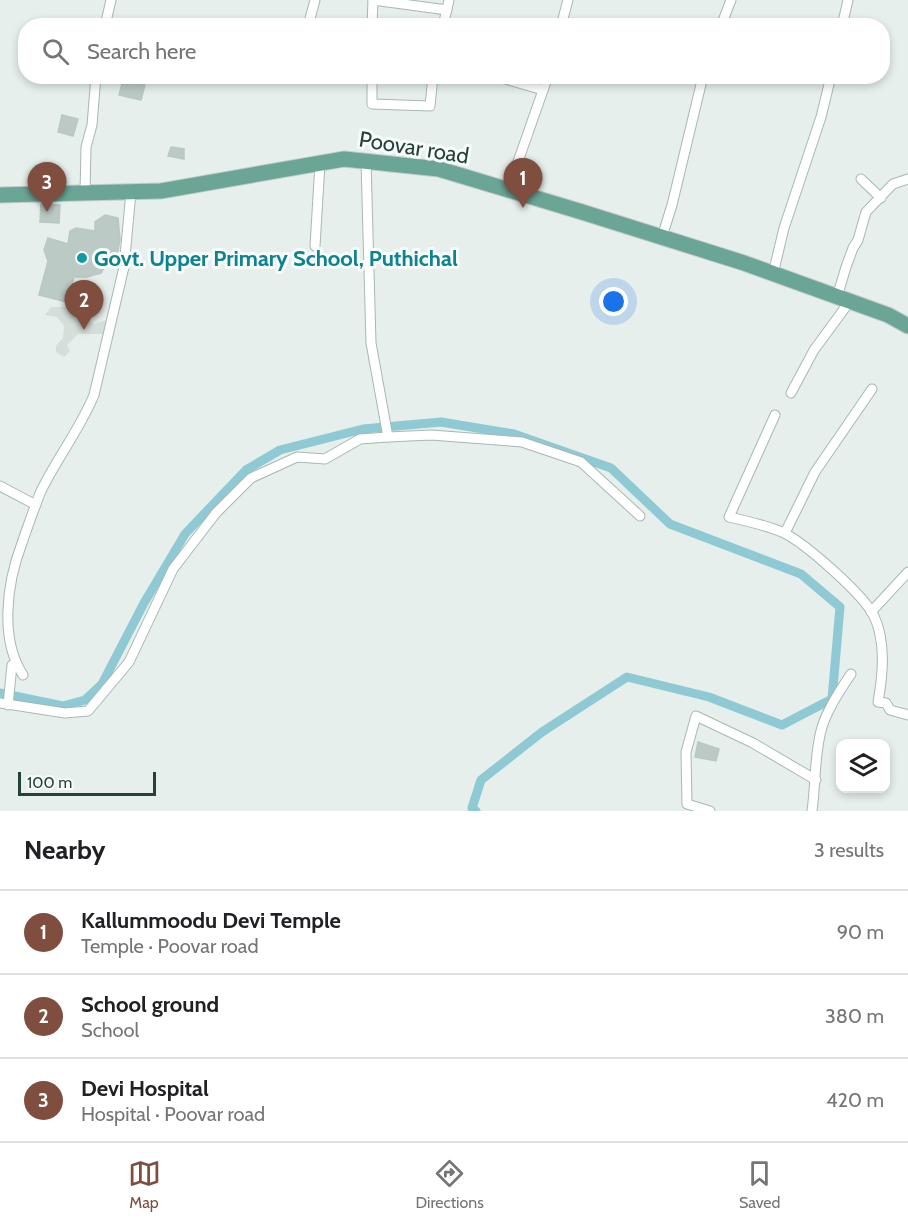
<!DOCTYPE html>
<html lang="en">
<head>
<meta charset="utf-8">
<style>
  :root { --surface:#fff; --page:#f2f2f2; --text:#202124; --muted:#757577; --line:#e0e0e0; --accent:#7f4e3f }
  body { margin:0; font-family:Cabin,sans-serif; background:var(--page); color:var(--text) }
  .controls { position:absolute; right:18px; bottom:18px; display:grid; overflow:hidden; border-radius:12px; box-shadow:0 3px 9px #0003 }
  .controls button { width:54px; height:54px; display:grid; place-items:center; padding:0; border:0; border-bottom:2px solid var(--line); background:var(--surface); color:var(--text); font:30px sans-serif }
  .scale { position:absolute; left:18px; bottom:15px; width:138px; box-sizing:border-box; padding-left:6px; border:3px solid #24423a; border-top:0; font-size:16px; line-height:21px; white-space:nowrap; color:#24423a; -webkit-text-stroke:4px #f7fbf9; paint-order:stroke }
  .you { position:absolute; left:614px; top:302px; width:21px; height:21px; margin:-15px; border:4px solid #fff; border-radius:50%; background:#1a73e8; box-shadow:0 0 0 9px #1a73e833 }
  .badge { display:grid; place-items:center; width:39px; height:39px; border-radius:50%; background:var(--accent); color:#fff; font-size:20px; font-weight:700 }
  .pin { position:absolute; translate:-50% -50px; filter:drop-shadow(0 2px 3px #0008) }
  .pin::after { content:''; position:absolute; top:32px; width:21px; height:18px; background:inherit; clip-path:polygon(0 0,100% 0,50% 100%) }
  .list { margin:0; padding:0; list-style:none }
  h2 { display:flex; justify-content:space-between; align-items:center; height:78px; margin:0; padding:0 24px; font-size:26px }
  h2 small { font-size:20px; font-weight:400; color:var(--muted) }
  .list li { display:grid; grid-template-columns:39px 1fr auto; gap:18px; align-items:center; box-sizing:border-box; height:84px; padding:0 24px; border-top:2px solid var(--line) }
  .list b { display:block; font-size:22px; white-space:nowrap }
  .list p { margin:0; font-size:20px; white-space:nowrap; color:var(--muted) }
  .list em { font-size:20px; font-style:normal; color:var(--muted) }
  .icon { flex:none; width:33px; height:33px; fill:none; stroke:currentColor; stroke-width:2; stroke-linecap:round; stroke-linejoin:round }
  .map { position:relative; flex:none; width:908px; height:811px; overflow:hidden }
  .search { position:absolute; background:var(--surface); box-shadow:0 3px 9px #0003; left:18px; right:18px; top:18px; height:66px; display:flex; align-items:center; gap:15px; box-sizing:border-box; padding:0 21px; border-radius:24px; color:var(--muted); font-size:22px }
  .sheet { height:330px; background:var(--surface) }
  nav { display:flex; justify-content:space-around; align-items:center; box-sizing:border-box; height:84px; border-top:2px solid var(--line); background:var(--surface); font-size:16px; color:var(--muted) }
  nav a { display:grid; justify-items:center; gap:3px }
  nav .on { color:var(--accent) }
  .map>svg:first-child { display:block }
  .built { fill:#d4dfda }
  .lines { fill:none; stroke-linecap:round; stroke-linejoin:round }
  .canal { stroke:#8ec9d4; stroke-width:9 }
  .building { fill:#bbcac4; stroke:#b8c9c2; stroke-width:1.5 }
  .street-casing { stroke:#a8b8b2; stroke-width:11 }
  .primary-casing { stroke:#c2cac8; stroke-width:17 }
  .street { stroke:#fff; stroke-width:9 }
  .primary { stroke:#6aa596; stroke-width:15 }
  .culture-dot { fill:#0f9aa8; stroke:#f7fbf9; stroke-width:2 }
  .labels { text-anchor:middle; stroke-width:6; stroke-linejoin:round; paint-order:stroke }
  .street-label { font-size:22px; fill:#24423a; stroke:#f7fbf9 }
  .culture-label { font-size:22px; font-weight:bold; fill:#0d838f; stroke:#f7fbf9; text-anchor:start }
</style>
</head>
<body>
<div class="map">
<svg width="908" height="811" viewBox="0 0 908 811">
  <rect width="100%" height="100%" fill="#e6efeb"/>
  <!-- built -->
  <path class="built" d="M96,303l5,9 -13,7 6,5 13,-4 -3,14h-26l-11,11 3,6 -6,6 -8,-5v-6l7,-8 1,-12 -7,-9 -12,-2 6,-8h16l12,9z"/>
  <g class="lines">
    <!-- canal -->
    <path class="canal" d="M0,693l63,13 22,-6 17,-16 42,-81 41,-69 61,-64 34,-20 83,-21 78,-7 73,12 97,34 59,56 131,50 39,33 -8,92 -50,26 -73,-28 -82,-20 -85,55 -61,48 -9,28 4,3"/>
  </g>
  <!-- building -->
  <g class="building">
    <path d="M123,80l22,5 -4,15 -22,-5z"/>
    <path d="M62,115l16,4 -5,17 -15,-4z"/>
    <path d="M171,147l13,2v10l-16,-3z"/>
    <path d="M41,204l19,1 -1,18 -19,-1z"/>
    <path d="M105,215l13,3 2,21 -4,23 -11,4 -4,7 -14,4h-13l-7,25 -28,-7 9,-34 -4,-11 4,-12 20,6 2,-13 6,-3 19,3v-9z"/>
    <path d="M698,742l21,7 -3,12 -21,-4z"/>
  </g>
  <g class="lines">
    <defs>
      <g id="street">
        <path d="M373,0l74,10"/>
        <path d="M105,26l6,-26"/>
        <path d="M308,26l7,-26"/>
        <path d="M372,26l1,-26"/>
        <path d="M443,26l6,-26"/>
        <path d="M561,26l7,-26"/>
        <path d="M721,26l10,-26"/>
        <path d="M842,26l6,-26"/>
        <path d="M372,76v28l58,2 3,-30"/>
        <path d="M495,76l48,14"/>
        <path d="M366,161l5,182 17,94"/>
        <path d="M861,179l20,19"/>
        <path d="M508,190l40,-114"/>
        <path d="M85,193l1,-46 6,-22 4,-49"/>
        <path d="M662,237l10,-32 31,-129"/>
        <path d="M315,246l5,-83"/>
        <path d="M773,274l11,-46 37,-111 10,-41"/>
        <path d="M837,297l9,-30 7,-19 5,-8 8,-28 27,-28 15,-5"/>
        <path d="M791,393l23,-43 36,-49"/>
        <path d="M775,415l-46,102c18,4 36,8 53,15 22,10 82,63 92,84 12,26 9,58 4,86l8,1 4,7 18,5"/>
        <path d="M0,486l36,19"/>
        <path d="M785,533l30,-61 57,-83"/>
        <path d="M871,612l37,-40"/>
        <path d="M23,675c-23,-35 -17,-90 -1,-132 6,-17 12,-35 19,-52 16,-33 39,-62 53,-96l30,-128 7,-75"/>
        <path d="M0,703l65,10 23,-2 41,-49 44,-93 43,-56 35,-35 46,-21 28,2 35,-20 28,-2 43,-2 91,7 59,20 59,54"/>
        <path d="M8,705l4,-40"/>
        <path d="M710,811l-23,-7 -1,-52 10,-36 57,27 63,37"/>
        <path d="M812,811c4,-28 2,-57 10,-84 6,-19 18,-37 29,-53"/>
      </g>
      <path id="primary" d="M0,195l161,-4 183,-32 95,10 143,43 162,51 144,52 20,11"/>
    </defs>
    <!-- street casing -->
    <use href="#street" class="street-casing"/>
    <!-- primary casing -->
    <use href="#primary" class="primary-casing"/>
    <!-- street -->
    <use href="#street" class="street"/>
    <!-- primary -->
    <use href="#primary" class="primary"/>
  </g>
  <!-- markers -->
  <circle class="culture-dot" cx="82" cy="258" r="6"/>
  <g class="labels">
    <!-- street labels -->
    <g class="street-label">
      <text transform="translate(414 147) rotate(9)" y="8">Poovar road</text>
    </g>
    <!-- culture labels -->
    <g class="culture-label">
      <text x="94" y="266">Govt. Upper Primary School, Puthichal</text>
    </g>
  </g>
</svg>
<div class="controls">
<button><svg class="icon" aria-label="layers" viewBox="0 0 24 24"><path d="M12 4l9 5-9 5-9-5zM3 14l9 5 9-5"/></svg></button>
</div>
<div class="scale">100 m</div>
<div class="you"></div>
<div class="pin badge" style="left:523px;top:208px">1</div>
<div class="pin badge" style="left:84px;top:330px">2</div>
<div class="pin badge" style="left:47px;top:212px">3</div>
<div class="search"><svg class="icon" aria-label="search" viewBox="0 0 24 24"><circle cx="10" cy="10" r="6"/><path d="M15 15l6 6"/></svg>Search here</div>
</div>
<section class="sheet">
<h2>Nearby<small>3 results</small></h2>
<ul class="list">
<li><span class="badge">1</span><div><b>Kallummoodu Devi Temple</b><p>Temple · Poovar road</p></div><em>90 m</em></li>
<li><span class="badge">2</span><div><b>School ground</b><p>School</p></div><em>380 m</em></li>
<li><span class="badge">3</span><div><b>Devi Hospital</b><p>Hospital · Poovar road</p></div><em>420 m</em></li>
</ul>
</section>
<nav>
<a class="on"><svg class="icon" aria-label="map" viewBox="0 0 24 24"><path d="M3 6l6-2 6 2 6-2v14l-6 2-6-2-6 2zM9 4v14M15 6v14"/></svg>Map</a>
<a><svg class="icon" aria-label="directions" viewBox="0 0 24 24"><path d="M12 3l9 9-9 9-9-9zM9 14v-3h6M13 9l2 2-2 2"/></svg>Directions</a>
<a><svg class="icon" aria-label="saved" viewBox="0 0 24 24"><path d="M7 4h10v16l-5-4-5 4z"/></svg>Saved</a>
</nav>
</body>
</html>
